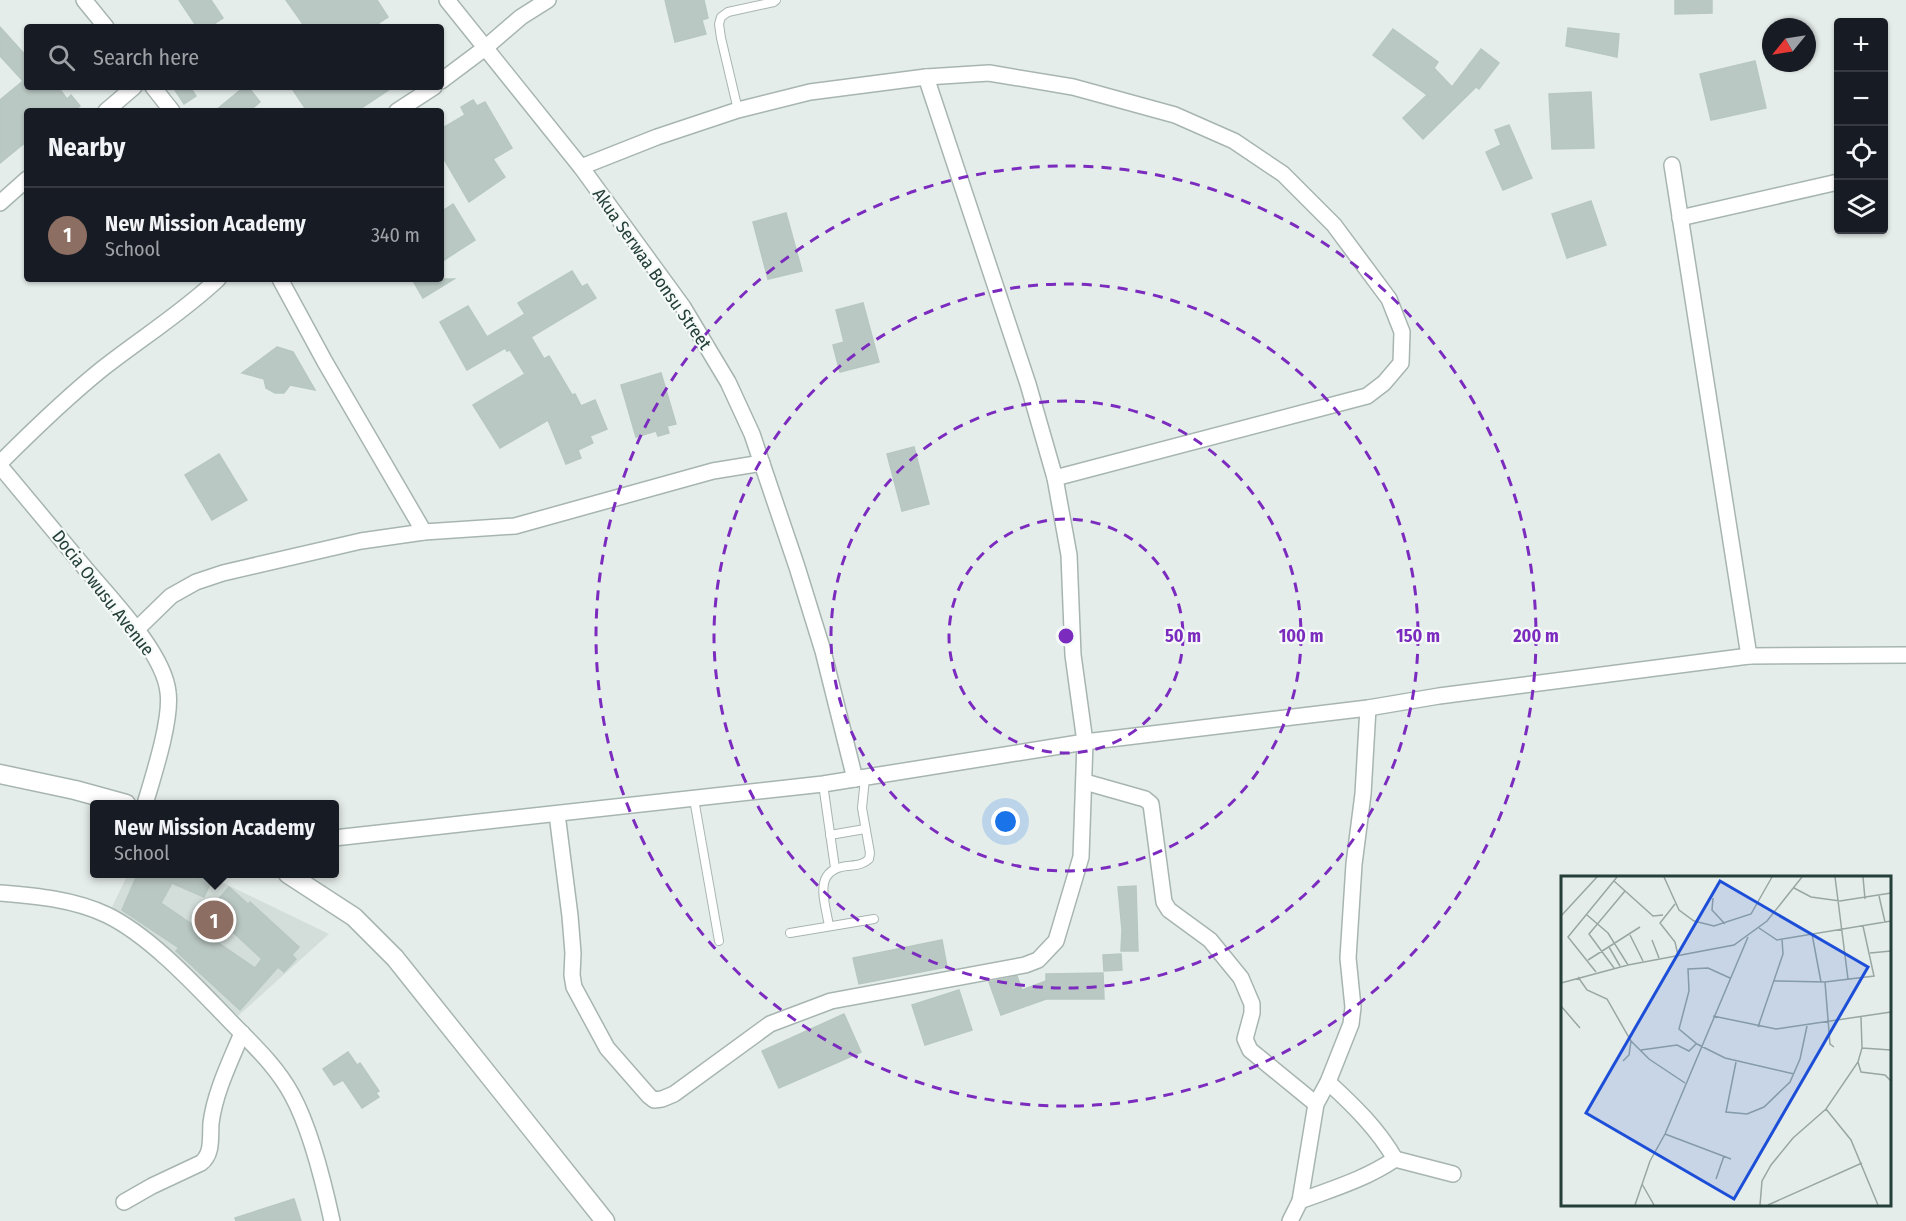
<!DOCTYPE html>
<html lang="en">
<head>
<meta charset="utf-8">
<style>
  :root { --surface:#171b24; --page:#242831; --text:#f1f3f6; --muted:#9ea1a6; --line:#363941; --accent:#ee8962 }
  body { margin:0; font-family:"Fira Sans Condensed",sans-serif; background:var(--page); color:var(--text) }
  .controls { position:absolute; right:18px; top:18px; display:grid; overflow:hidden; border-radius:6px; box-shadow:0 2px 4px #0004 }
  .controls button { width:54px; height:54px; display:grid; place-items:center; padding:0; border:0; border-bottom:2px solid var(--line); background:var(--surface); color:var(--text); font:30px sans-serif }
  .compass { position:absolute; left:1762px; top:18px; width:54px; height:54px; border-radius:50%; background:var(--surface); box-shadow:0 2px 4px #0004; rotate:240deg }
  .you { position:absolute; left:1006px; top:822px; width:21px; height:21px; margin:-15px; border:4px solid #fff; border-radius:50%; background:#1a73e8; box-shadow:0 0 0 9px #1a73e833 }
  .badge { display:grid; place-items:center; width:39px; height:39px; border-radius:50%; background:var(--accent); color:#fff; font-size:20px; font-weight:700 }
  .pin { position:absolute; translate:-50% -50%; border:3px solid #fff; box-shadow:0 2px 6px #0006 }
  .popup { position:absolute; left:90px; top:800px; width:249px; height:78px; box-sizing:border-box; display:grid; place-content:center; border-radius:6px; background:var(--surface); filter:drop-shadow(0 2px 4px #0005); font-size:20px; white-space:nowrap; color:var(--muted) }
  .popup b { font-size:22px; color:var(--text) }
  .popup::after { content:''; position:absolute; left:50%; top:100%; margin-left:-12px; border:12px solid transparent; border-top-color:var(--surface) }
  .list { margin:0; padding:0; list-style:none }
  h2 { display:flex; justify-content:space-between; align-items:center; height:78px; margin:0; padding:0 24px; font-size:26px }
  h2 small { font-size:20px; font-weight:400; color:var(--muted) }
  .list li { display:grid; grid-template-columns:39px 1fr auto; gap:18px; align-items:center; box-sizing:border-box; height:96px; padding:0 24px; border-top:2px solid var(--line) }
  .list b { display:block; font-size:22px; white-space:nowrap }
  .list p { margin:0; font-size:20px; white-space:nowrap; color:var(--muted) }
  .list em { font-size:20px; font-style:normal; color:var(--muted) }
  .icon { flex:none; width:33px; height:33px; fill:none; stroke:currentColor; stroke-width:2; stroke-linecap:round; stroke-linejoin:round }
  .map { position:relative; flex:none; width:1906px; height:1221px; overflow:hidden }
  .search { position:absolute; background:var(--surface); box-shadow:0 2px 4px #0004; left:24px; top:24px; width:420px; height:66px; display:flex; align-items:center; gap:15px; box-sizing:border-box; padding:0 21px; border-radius:6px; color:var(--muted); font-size:22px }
  .panel { position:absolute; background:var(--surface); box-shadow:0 2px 4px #0004; left:24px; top:108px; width:420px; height:174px; border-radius:6px }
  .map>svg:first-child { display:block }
  .built { fill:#d3ddd9 }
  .building { fill:#bac8c3; stroke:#b7c7c1; stroke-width:1.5 }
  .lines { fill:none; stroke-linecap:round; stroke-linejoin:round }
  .service-casing { stroke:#a7b5b1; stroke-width:10 }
  .minor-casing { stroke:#a7b5b1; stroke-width:18 }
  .tertiary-casing { stroke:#a7b5b1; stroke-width:21 }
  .service { stroke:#fff; stroke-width:8 }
  .minor { stroke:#fff; stroke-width:15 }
  .tertiary { stroke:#fff; stroke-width:18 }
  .ring { fill:none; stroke:#7b2cbf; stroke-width:3; stroke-dasharray:10 8 }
  .labels { text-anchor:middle; stroke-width:4.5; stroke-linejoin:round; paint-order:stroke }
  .street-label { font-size:18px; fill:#243f38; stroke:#f5faf8 }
  .inset-road { fill:none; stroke:#98a7a3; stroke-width:1.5 }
  .view { fill:#1d4ed8; fill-opacity:0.15; stroke:#1d4ed8; stroke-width:3 }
  .inset-edge { fill:none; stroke:#243f38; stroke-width:3 }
  .centre { fill:#7b2cbf; stroke:#f5faf8; stroke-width:3 }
  .ring-label { font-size:18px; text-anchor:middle; font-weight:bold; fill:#7b2cbf; stroke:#f5faf8; stroke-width:4.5; stroke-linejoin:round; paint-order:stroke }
</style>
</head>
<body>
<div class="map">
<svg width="1906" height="1221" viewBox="0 0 1906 1221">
  <rect width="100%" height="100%" fill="#e5edea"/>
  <!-- built -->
  <path class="built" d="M128,874h77l124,60 -91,82 -126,-109z"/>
  <!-- building -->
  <g class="building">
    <path d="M179,0h32l12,18 -14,9h-12z"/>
    <path d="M286,0h91l11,17 -15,10h-68z"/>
    <path d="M665,0h39l4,18 -6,2 4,14 -31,8z"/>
    <path d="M1675,0h37v13l-37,1z"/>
    <path d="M0,27l27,30v30h31l9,12 4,-4 9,11 -5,4 1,1h-49v30l-27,22v-63l23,-19 -23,-25z"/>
    <path d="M1568,28l51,6 -2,23 -51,-11z"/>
    <path d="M1393,29l45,33 -4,6 18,19 29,-38 18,14 -20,26 -3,-2 -53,52 -20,-21 24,-23 -54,-40z"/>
    <path d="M1755,61l11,47 -55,12 -11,-46z"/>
    <path d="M173,87h17l6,9 -12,8z"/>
    <path d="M244,87h4l12,15 -11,9h-34z"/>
    <path d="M291,87h102l-36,24h-50z"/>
    <path d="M1591,92l3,56 -42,1 -3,-55z"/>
    <path d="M473,100l4,6 8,-4 27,46 -19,11 12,18 -36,25 -28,-48v-25l24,-14 -4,-8z"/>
    <path d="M1509,125l23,53 -29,12 -17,-38 15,-7 -6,-15z"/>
    <path d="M1591,201l15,44 -39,13 -15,-44z"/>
    <path d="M453,204l22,36 -34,22v-50z"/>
    <path d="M786,213l16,58 -34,8 -15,-57z"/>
    <path d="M572,271l10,16 5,-3 9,14 -65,39 13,22 5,-3 23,39 3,-1 6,12 14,-6 12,29 -17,7 3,7 -15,7 3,8 -15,6 -18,-44 -48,28 -27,-43 52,-31 -15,-24 -3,1 -2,-3 -38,22 -27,-48 28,-16 19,31 38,-23 -7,-11z"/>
    <path d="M412,279h42l-31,19z"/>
    <path d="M863,303l16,59 -39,10 -7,-27 11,-3 -8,-32z"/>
    <path d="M277,347l16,5 22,38 -25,-5 -6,8h-9l-9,-5 -2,-9 -22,-6z"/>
    <path d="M661,373l15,51 -9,2 2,7 -11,3 -2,-5 -20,6 -15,-52z"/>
    <path d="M914,447l15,57 -27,7 -15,-57z"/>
    <path d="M219,454l28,46 -35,20 -27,-45z"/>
    <path d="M138,873h77l-11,24 -32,-14 -11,20 32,22 -3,6 4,-5 61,42 7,-9 -53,-49 20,-23 19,17 2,-2 49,45 -7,8 4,4 -12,13 -6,-5 -38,43 -64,-59 3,-3 -57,-38z"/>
    <path d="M1136,886l2,65h-17l1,-21 -4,-43z"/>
    <path d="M942,940l5,27 -88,17 -6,-26z"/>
    <path d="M1121,954l1,16 -18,1 -1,-16z"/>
    <path d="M1103,973l1,26h-58l-45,16 -12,-33 28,-6 5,14 24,-9v-7z"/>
    <path d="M959,990l13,40 -47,15 -13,-40z"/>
    <path d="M844,1014l17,38 -82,36 -17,-37z"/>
    <path d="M348,1052l9,13 3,-2 19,28 -3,2 3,4 -17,11 -19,-28 -9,5 -11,-16z"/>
    <path d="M294,1199l7,22h-65l-1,-3z"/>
  </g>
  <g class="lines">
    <defs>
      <g id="service">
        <path d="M738,110l-17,-72 -2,-14 2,-7 7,-5 46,-10 2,-2"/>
        <path d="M823,784l12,84"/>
        <path d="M694,799l25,142"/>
        <path d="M830,835l35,-6"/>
        <path d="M829,926c-4,-25 -17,-56 18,-60 9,-1 16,-1 22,-7l1,-6 -8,-45 3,-30"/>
        <path d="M790,933l84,-14"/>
      </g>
      <g id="minor">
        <path d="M84,0l22,27"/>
        <path d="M447,0l134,167 102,140 45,75 24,52 45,133 26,84 32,128"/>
        <path d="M441,81l44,-33 36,-31 27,-17"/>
        <path d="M153,87l19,24"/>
        <path d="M106,111l28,-24"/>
        <path d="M397,111l37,-24"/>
        <path d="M1672,165l77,491"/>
        <path d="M581,167l76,-30 81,-27 72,-18 116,-15 63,-4 84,14 102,28 59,26 49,33 51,51 55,74 13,33 -1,31 -17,20 -17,13 -312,82"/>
        <path d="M0,203l27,-24"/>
        <path d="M1680,218l158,-36"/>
        <path d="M280,279l45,83 99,170"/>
        <path d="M0,463c33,-33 66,-65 102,-94 38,-30 80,-56 116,-90"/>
        <path d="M0,466c28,34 57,68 85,102 26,31 79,85 83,124 4,27 -15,85 -23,112"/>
        <path d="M136,630l35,-34 25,-14 27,-9 138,-32 63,-9 91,-6 198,-55 49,-8"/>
        <path d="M1085,782l60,17 6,5 13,98 5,8 41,30 31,38 11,26v9l-7,26 5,11 66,54"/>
        <path d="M557,814l13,102 3,37 -1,22 2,12 33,61 42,48 5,4 8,-1 12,-5 96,-70 61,-23 194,-36 13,-5 18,-19 25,-84 4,-115 -12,-87 -4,-100 -14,-77 -27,-94 -102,-307"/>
        <path d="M334,838l489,-54 262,-42 283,-34 71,-12 310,-40 157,-1"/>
        <path d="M0,893c36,3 73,6 107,22 43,21 87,69 121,104 23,24 48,46 64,76 18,33 32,89 40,126"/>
        <path d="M1328,1082c25,23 50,47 67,77"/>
        <path d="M1300,1201c32,-12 66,-22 95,-42l58,15"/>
        <path d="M124,1202l28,-16 49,-23c12,-9 9,-26 10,-40 4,-31 19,-61 31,-90"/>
        <path d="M1290,1221l10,-20 16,-97 12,-22 23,-58 2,-17 -5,-49 6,-94 9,-70 5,-86"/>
      </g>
      <g id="tertiary">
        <path d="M0,774l75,16 51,14"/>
        <path d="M288,874l66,43 41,41 210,263"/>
      </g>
    </defs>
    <!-- service casing -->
    <use href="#service" class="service-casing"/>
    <!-- minor casing -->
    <use href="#minor" class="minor-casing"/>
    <!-- tertiary casing -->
    <use href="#tertiary" class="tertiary-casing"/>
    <!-- service -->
    <use href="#service" class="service"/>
    <!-- minor -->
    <use href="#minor" class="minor"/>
    <!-- tertiary -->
    <use href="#tertiary" class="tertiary"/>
  </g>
  <!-- distance rings -->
  <g class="ring">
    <circle cx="1066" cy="636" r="117"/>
    <circle cx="1066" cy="636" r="235"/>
    <circle cx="1066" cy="636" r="352"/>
    <circle cx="1066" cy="636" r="470"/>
  </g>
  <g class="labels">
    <!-- street labels -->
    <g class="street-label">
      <text transform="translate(652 269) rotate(55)" y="6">Akua Serwaa Bonsu Street</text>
      <text transform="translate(103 593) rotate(52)" y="6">Docia Owusu Avenue</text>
    </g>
  </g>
  <!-- overview -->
  <g transform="translate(1561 876)">
    <rect width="330" height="330" fill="#e5edea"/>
    <path class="inset-road" d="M103,1l15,33 15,11 20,5 37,-12 21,-37M274,1l13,102M302,1l2,22M53,5l39,35 10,-1M233,12l17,9 29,4 51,-8M318,20l6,26M152,22l-1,12 13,14M114,28l-15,19 15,19 3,13M26,39l21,18 20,32M0,40l36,-39M198,52l18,12 114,-19M251,58l9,48M69,59l13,26M91,64l7,18M48,71l11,19M309,77l21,-2M27,84l52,-33M53,92l-25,-34 36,-43M35,96l-28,-35 49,-60M17,101l9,13 20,9 24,42 18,18 36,24M169,102l-22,-10 -20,1 1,22 -10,38 18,15 28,14 69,16M213,105l51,1 49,-6 -11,-50M264,106l5,62 4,3M0,107l67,-18 106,-20 33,-24 35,-44M0,130l19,22M152,140l63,13 115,-17M197,151l25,-73 -1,-15M301,172l29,2M80,174l36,-5 12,6 7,-7M62,185l6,-6 2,-14M175,186l-10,50 21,2 17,-7 26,-25 10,-23 7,-33M297,186l3,10 24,3 6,6M265,233l25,31 27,65M104,258l66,25M155,303l8,-23M81,308l12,21M74,329l15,-44 15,-27 83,-197M199,329l2,-24 9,-16 22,-27 33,-29 32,-47 4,-14 -1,-31M207,329l94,-42"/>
    <path class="view" d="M159,5l148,86 -134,232 -148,-86z"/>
    <rect width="330" height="330" class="inset-edge"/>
  </g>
  <circle cx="1066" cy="636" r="9" class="centre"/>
  <g class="ring-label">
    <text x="1183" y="642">50 m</text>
    <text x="1301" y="642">100 m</text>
    <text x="1418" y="642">150 m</text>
    <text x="1536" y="642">200 m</text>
  </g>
</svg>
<div class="controls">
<button>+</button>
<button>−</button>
<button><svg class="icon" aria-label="locate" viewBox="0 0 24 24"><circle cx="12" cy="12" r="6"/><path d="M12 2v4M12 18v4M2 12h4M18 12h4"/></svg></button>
<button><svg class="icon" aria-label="layers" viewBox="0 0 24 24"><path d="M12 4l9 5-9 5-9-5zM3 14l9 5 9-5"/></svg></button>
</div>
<svg class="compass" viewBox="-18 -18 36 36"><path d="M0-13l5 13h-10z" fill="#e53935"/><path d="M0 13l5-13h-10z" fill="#9ea1a6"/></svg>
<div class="you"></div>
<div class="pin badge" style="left:214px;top:920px;background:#8d6e63">1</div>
<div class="popup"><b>New Mission Academy</b>School</div>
<div class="search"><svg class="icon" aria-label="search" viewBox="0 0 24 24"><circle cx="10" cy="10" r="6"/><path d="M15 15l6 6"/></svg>Search here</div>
<section class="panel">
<h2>Nearby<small></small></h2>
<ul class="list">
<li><span class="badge" style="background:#8d6e63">1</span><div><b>New Mission Academy</b><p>School</p></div><em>340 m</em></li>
</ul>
</section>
</div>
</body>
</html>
